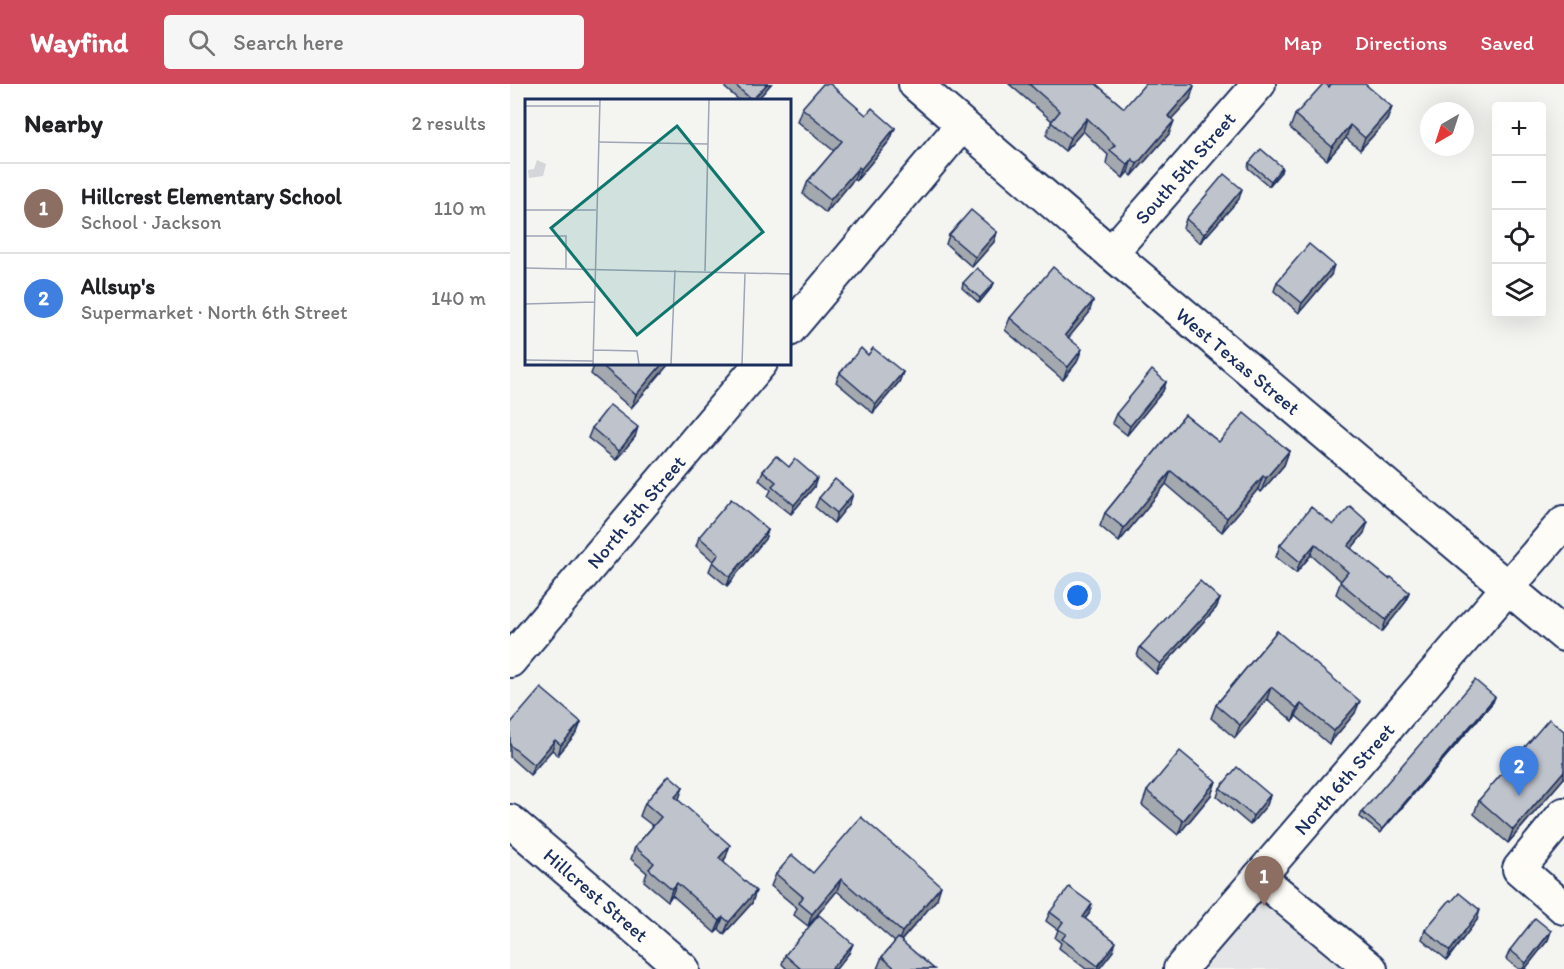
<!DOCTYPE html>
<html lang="en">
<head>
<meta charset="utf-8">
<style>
  :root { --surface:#fff; --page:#f6f6f6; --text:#202124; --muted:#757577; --line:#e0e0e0; --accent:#d1495b }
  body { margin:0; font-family:Itim,sans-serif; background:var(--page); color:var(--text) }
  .controls { position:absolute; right:18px; top:18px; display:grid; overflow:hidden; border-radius:6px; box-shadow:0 6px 24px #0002 }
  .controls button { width:54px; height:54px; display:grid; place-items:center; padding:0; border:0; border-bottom:2px solid var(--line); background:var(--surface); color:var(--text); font:30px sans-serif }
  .compass { position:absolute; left:910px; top:18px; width:54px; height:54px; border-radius:50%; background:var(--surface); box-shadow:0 6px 24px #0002; rotate:219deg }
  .you { position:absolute; left:568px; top:512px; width:21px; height:21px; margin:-15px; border:4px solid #fff; border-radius:50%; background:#1a73e8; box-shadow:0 0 0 9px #1a73e833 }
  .badge { display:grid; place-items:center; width:39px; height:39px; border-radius:50%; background:var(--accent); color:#fff; font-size:20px; font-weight:700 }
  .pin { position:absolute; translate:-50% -50px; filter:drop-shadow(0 2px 3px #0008) }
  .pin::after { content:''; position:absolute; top:32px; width:21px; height:18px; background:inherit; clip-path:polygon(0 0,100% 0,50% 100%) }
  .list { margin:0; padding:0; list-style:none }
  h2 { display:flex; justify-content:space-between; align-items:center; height:78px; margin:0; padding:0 24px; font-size:26px }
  h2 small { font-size:20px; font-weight:400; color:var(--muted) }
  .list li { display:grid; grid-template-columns:39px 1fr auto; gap:18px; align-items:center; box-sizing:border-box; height:90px; padding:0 24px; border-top:2px solid var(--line) }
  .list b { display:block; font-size:22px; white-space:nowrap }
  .list p { margin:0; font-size:20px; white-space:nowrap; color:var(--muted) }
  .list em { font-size:20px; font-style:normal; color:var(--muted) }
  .icon { flex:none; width:33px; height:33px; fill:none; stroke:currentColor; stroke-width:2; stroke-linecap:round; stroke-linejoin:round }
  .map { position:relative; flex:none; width:1054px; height:885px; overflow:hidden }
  header { display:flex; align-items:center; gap:36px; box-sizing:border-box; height:84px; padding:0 30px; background:var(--accent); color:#fff }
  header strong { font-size:28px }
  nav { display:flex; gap:33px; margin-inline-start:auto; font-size:21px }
  .search { width:420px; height:54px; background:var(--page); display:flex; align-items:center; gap:15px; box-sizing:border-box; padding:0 21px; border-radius:6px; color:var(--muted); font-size:22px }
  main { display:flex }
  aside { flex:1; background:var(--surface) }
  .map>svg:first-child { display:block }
  .built { fill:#e4e5e6 }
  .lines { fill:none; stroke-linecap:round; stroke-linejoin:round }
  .minor-casing { stroke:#1b2f5e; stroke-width:36 }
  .minor { stroke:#fdfcf7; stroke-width:32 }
  .wall { fill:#a4a8af; stroke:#1b2f5e; stroke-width:1.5 }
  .shaded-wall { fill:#86888f; stroke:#1b2f5e; stroke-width:1.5 }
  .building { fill:#bfc3cc; stroke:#1b2f5e; stroke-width:1.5 }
  .labels { text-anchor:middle; stroke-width:4.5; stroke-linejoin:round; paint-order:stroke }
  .street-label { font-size:20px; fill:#1b2f5e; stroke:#fdfcf7 }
  .inset-road { fill:none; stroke:#9da5b6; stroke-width:1.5 }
  .view { fill:#0f766e; fill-opacity:0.15; stroke:#0f766e; stroke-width:3 }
  .inset-edge { fill:none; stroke:#1b2f5e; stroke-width:3 }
</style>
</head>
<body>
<header>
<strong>Wayfind</strong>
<div class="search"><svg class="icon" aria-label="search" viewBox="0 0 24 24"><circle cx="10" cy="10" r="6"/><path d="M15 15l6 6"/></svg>Search here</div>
<nav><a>Map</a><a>Directions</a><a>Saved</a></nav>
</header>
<main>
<aside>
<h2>Nearby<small>2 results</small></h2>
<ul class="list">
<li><span class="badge" style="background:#8d6e63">1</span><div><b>Hillcrest Elementary School</b><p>School · Jackson</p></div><em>110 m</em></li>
<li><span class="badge" style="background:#3f7fe0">2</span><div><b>Allsup's</b><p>Supermarket · North 6th Street</p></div><em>140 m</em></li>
</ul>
</aside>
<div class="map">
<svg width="1054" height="885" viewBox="0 0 1054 885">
  <rect width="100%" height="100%" fill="#f4f4f1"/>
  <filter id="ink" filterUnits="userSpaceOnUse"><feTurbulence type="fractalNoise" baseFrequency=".0167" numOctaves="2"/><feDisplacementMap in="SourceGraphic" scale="12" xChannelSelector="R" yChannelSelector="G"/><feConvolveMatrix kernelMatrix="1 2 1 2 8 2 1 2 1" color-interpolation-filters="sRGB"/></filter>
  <g filter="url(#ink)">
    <!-- built -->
    <path class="built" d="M749,793l112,92h-191z"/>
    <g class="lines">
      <defs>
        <g id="minor">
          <path d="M405,0l196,169 453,382"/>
          <path d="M601,169l148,-169"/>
          <path d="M279,246l173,-205"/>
          <path d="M0,577l251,-298"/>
          <path d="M1054,730l-45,55 45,39"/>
          <path d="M0,737l173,148"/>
          <path d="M749,793l112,92"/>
          <path d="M670,885l384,-447"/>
        </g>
      </defs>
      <!-- minor casing -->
      <use href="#minor" class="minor-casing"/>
      <!-- minor -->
      <use href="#minor" class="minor"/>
    </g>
    <!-- wall -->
    <g class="wall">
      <path d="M216,0h45l-14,16h-18l-14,-12z"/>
      <path d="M499,0h87l28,24 66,-9 -19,20 -2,15 -37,42 -4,-4 -5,6 -17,-15 2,-8 -25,-24 -18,20 -19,-16 6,-14z"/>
      <path d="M819,3l63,20 -5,13 -27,30 -14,-12 -19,22 -37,-32 5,-13z"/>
      <path d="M292,24l64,7 29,13 -5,12 -34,41 -2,-2 -28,34 -23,-19 5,-13 26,-30 -37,-30z"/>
      <path d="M739,79l33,4 -1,5 -12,14 -21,-18z"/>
      <path d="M729,115l-39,44 -17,-15 3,-9z"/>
      <path d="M487,148l-3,10 -22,25 -26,-23 3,-9z"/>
      <path d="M821,191l-32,38 -25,-22 3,-9z"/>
      <path d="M453,199h31l-2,4 -13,16 -17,-15z"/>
      <path d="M579,229l-21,25 9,24 -14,18 -58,-50 5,-12z"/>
      <path d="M358,271l35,17 -4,10 -26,31 -37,-31 4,-9z"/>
      <path d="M85,279h73l-1,3 -36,42 -40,-34z"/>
      <path d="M656,298l-3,9 -36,44 -15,-12 4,-9z"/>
      <path d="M675,331l34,27 70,9 -5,14 -23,27 -3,-3 -36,43 -56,-48 -47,58 -19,-16 5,-13z"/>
      <path d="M82,344l43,9 -19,23 -28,-22z"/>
      <path d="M279,383l25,20 -23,27 -23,-18 3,-6 -12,-10 4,-9z"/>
      <path d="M309,414l31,5 -16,20 -19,-16z"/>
      <path d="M823,441l31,8 -13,16 38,30 20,13 -4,11 -23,29 -46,-38 5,-13 -30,-26 -15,18 -20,-16 4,-12z"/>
      <path d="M258,446l-3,9 -38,47 -18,-15 4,-10 -17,-15 3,-9z"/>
      <path d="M710,515l-4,9 -60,66 -19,-18 3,-9z"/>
      <path d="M767,547l78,82 -26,31 -33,-28 -3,5 -26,-22 -32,39 -24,-20 5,-13z"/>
      <path d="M983,618l-113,131 -20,-16 2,-5z"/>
      <path d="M71,638l-4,10 -19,23 -6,-5 -22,25 -20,-18v-33z"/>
      <path d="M1054,647v47l-56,65 -34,-29 5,-14z"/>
      <path d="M706,697l-5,14 -33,40 -36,-30 5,-14z"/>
      <path d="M173,703l-5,13 48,57 -3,5 29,41 -28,31 -5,-5 -4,4 -43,-38 -4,6 -24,-20 3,-8 -16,-14 4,-12 18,-21 -13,-10 5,-13z"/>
      <path d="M710,704l50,7 -3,10 -17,20 -33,-28z"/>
      <path d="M303,789l124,26 -36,42 33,28h-57l5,-12 13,-15 -58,-51 -29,35 -14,-11 3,-7 -26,-22 5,-12z"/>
      <path d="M540,828l39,2 -4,5 28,32 -14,18h-13l-27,-21 2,-5 -6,-5 3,-8 -12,-9z"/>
      <path d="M967,836l-30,40 -25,-21 3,-9z"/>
      <path d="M1041,847l-3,9 -23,29h-6l-13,-10 4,-9z"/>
      <path d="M339,869l-13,16h-49l-5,-5 3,-9z"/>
    </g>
    <!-- shaded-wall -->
    <g class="shaded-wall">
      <path d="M257,0h4l-14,16h-5z"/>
      <path d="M684,2l-4,13 -27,29 5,-12z"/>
      <path d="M882,23l-5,13 -27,30 5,-12z"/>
      <path d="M577,34l-4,13 -18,20 5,-13z"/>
      <path d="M664,37l-5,13 -37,42 5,-12z"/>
      <path d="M840,41l-4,13 -19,22 5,-13z"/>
      <path d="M385,44l-5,12 -34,41 5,-12z"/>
      <path d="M622,75l-4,13 -5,6 5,-13z"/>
      <path d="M349,83l-5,12 -28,34 4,-13z"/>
      <path d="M772,83l-1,5 -12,14 2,-5z"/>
      <path d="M732,105l-3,10 -39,44 4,-9z"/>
      <path d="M487,148l-3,10 -22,25 3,-10z"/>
      <path d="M824,181l-3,10 -32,38 3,-10z"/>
      <path d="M484,199l-2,4 -13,16 1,-5z"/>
      <path d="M583,217l-4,12 -29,35 5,-13z"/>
      <path d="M572,265l-5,13 -14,18 5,-13z"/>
      <path d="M153,279h5l-1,3 -36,42 5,-13z"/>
      <path d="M393,288l-4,10 -26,31 3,-9z"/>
      <path d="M656,298l-3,9 -36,44 3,-9z"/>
      <path d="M128,343l-3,10 -19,23 3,-9z"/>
      <path d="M779,367l-5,14 -23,27 5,-14z"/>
      <path d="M661,387l-5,13 -47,58 5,-14z"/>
      <path d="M753,392l-5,13 -36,43 5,-14z"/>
      <path d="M307,394l-3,9 -23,27 3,-9z"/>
      <path d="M343,410l-3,9 -16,20 3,-10z"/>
      <path d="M858,438l-4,11 -20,25 4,-12z"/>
      <path d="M258,446l-3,9 -38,47 3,-9z"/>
      <path d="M805,460l-4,11 -15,18 4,-11z"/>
      <path d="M899,508l-4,11 -23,29 4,-12z"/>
      <path d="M710,515l-4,9 -60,66 4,-10z"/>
      <path d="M761,603l-4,12 -32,39 5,-13z"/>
      <path d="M985,613l-2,5 -113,131 2,-4z"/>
      <path d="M850,617l-5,12 -26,31 5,-13z"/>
      <path d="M791,620l-5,12 -3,5 4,-13z"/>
      <path d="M71,638l-4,10 -19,23 3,-10z"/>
      <path d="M45,656l-3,10 -22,25 4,-10z"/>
      <path d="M1054,687v7l-56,65 5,-13z"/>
      <path d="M706,697l-5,14 -33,40 5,-14z"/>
      <path d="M173,703l-4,12 -9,10 5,-12z"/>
      <path d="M760,711l-3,10 -17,20 3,-9z"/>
      <path d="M220,761l-4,12 -11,14 4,-13z"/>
      <path d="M331,795l-4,12 -29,35 4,-12z"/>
      <path d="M167,799l-5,12 -4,6 4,-12z"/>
      <path d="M431,802l-4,13 -39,45 4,-12z"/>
      <path d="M246,807l-4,12 -28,31 5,-12z"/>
      <path d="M582,820l-3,10 -10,12 4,-9z"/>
      <path d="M970,826l-3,10 -30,40 3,-9z"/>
      <path d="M213,833l-4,12 -4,4 5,-12z"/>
      <path d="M1041,847l-3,9 -23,29h-2l3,-6z"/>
      <path d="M606,858l-3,9 -14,18h-2l1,-3z"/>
      <path d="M343,860l-4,9 -13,16h-5z"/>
    </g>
    <!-- building -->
    <g class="building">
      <path d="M224,0h33l-15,16z"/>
      <path d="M313,0h7l36,31 6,-7 23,20 -34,41 -2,-2 -29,33 -22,-19 34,-40 -40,-33z"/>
      <path d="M519,0h67l28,24 21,-24h47l2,2 -26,30 6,5 -37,43 -5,-5 -4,6 -18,-15 5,-5 -28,-27 -17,20 -19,-16 9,-11z"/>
      <path d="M813,0h3l3,3 2,-3h34l27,23 -27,31 -15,-13 -18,22 -37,-32z"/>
      <path d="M751,65l21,18 -11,14 -22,-18z"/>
      <path d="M714,90l18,15 -38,45 -18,-15z"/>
      <path d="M461,126l26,22 -22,25 -26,-22z"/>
      <path d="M799,160l25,21 -32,38 -25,-21z"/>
      <path d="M543,183l40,34 -28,34 17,14 -14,18 -58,-49z"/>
      <path d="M467,184l17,15 -14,15 -17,-15z"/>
      <path d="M351,264l7,7 5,-7 30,24 -27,32 -36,-31z"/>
      <path d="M89,279h64l-27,32z"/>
      <path d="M642,286l14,12 -36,44 -14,-12z"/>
      <path d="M100,321l28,22 -19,24 -27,-23z"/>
      <path d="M734,329l45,38 -23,27 -3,-2 -36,42 -56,-47 -47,57 -19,-15 80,-98 34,27z"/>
      <path d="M266,372l13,11 6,-8 22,19 -23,27 -22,-19 4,-4 -13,-11z"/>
      <path d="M325,395l18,15 -16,19 -18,-15z"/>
      <path d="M221,415l37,31 -38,47 -17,-15 6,-8 -20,-17z"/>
      <path d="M840,422l18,16 -20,24 41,33 2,-2 18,15 -23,28 -46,-38 8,-10 -33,-28 -15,18 -20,-17 31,-38 22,18z"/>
      <path d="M690,497l20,18 -60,65 -20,-17z"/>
      <path d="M767,547l83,70 -26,30 -33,-27 -4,4 -26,-21 -31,38 -24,-20z"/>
      <path d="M965,596l20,17 -113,132 -20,-17z"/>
      <path d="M31,604l40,34 -20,23 -6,-5 -21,25 -24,-20v-21z"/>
      <path d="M1039,635l15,12v40l-51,59 -34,-30z"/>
      <path d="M670,667l36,30 -33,40 -36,-30z"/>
      <path d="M727,683l33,28 -17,21 -33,-28z"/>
      <path d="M159,691l14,12 -8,10 55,48 -11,13 37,33 -27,31 -6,-5 -3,4 -43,-38 -5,6 -23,-20 5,-6 -19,-16 26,-30 -16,-14z"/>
      <path d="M351,733l80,69 -39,46 -61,-53 -29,35 -13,-11 4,-6 -27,-23 16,-19 21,18z"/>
      <path d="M559,803l23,17 -9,13 33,25 -18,24 -36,-27 4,-5 -8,-5 5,-7 -13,-10z"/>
      <path d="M949,809l21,17 -30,41 -25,-21 25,-30 2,1z"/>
      <path d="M309,831l34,29 -22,25h-30l-16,-14z"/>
      <path d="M1025,834l16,13 -25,32 -16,-13z"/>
      <path d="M388,854l36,31h-38l-14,-12z"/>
    </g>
  </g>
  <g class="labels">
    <!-- street labels -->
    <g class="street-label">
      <text transform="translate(675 84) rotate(-49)" y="7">South 5th Street</text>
      <text transform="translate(728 277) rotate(40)" y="7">West Texas Street</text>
      <text transform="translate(126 428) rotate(-50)" y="7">North 5th Street</text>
      <text transform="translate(834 695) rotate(-49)" y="7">North 6th Street</text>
      <text transform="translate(86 811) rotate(41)" y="7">Hillcrest Street</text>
    </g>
  </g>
  <!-- overview -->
  <g transform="translate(15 15)">
    <rect width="266" height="266" fill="#f4f4f1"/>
    <path d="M12,61l9,4 -3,12 -14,2 -1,-8 6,-1z" fill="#d4d6db"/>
    <path class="inset-road" d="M0,7h74M73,43l110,2M0,111h71M0,137h41v32M0,169l266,6M180,172l4,-171M0,205l69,-2M69,251l43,1 2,13M0,261l68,1M68,265l7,-264M146,265l4,-94M217,265l3,-91"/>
    <path class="view" d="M152,27l86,106 -126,103 -86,-107z"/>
    <rect width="266" height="266" class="inset-edge"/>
  </g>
</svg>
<div class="controls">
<button>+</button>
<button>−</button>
<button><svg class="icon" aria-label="locate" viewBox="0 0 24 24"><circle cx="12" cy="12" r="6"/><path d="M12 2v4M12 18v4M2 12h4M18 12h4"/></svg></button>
<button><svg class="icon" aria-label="layers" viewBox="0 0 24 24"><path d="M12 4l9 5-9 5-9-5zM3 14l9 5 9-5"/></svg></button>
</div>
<svg class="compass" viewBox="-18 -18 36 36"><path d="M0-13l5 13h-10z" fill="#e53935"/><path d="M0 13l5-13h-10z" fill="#757577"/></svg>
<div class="you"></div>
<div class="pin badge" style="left:754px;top:822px;background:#8d6e63">1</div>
<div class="pin badge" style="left:1009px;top:712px;background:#3f7fe0">2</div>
</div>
</main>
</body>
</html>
